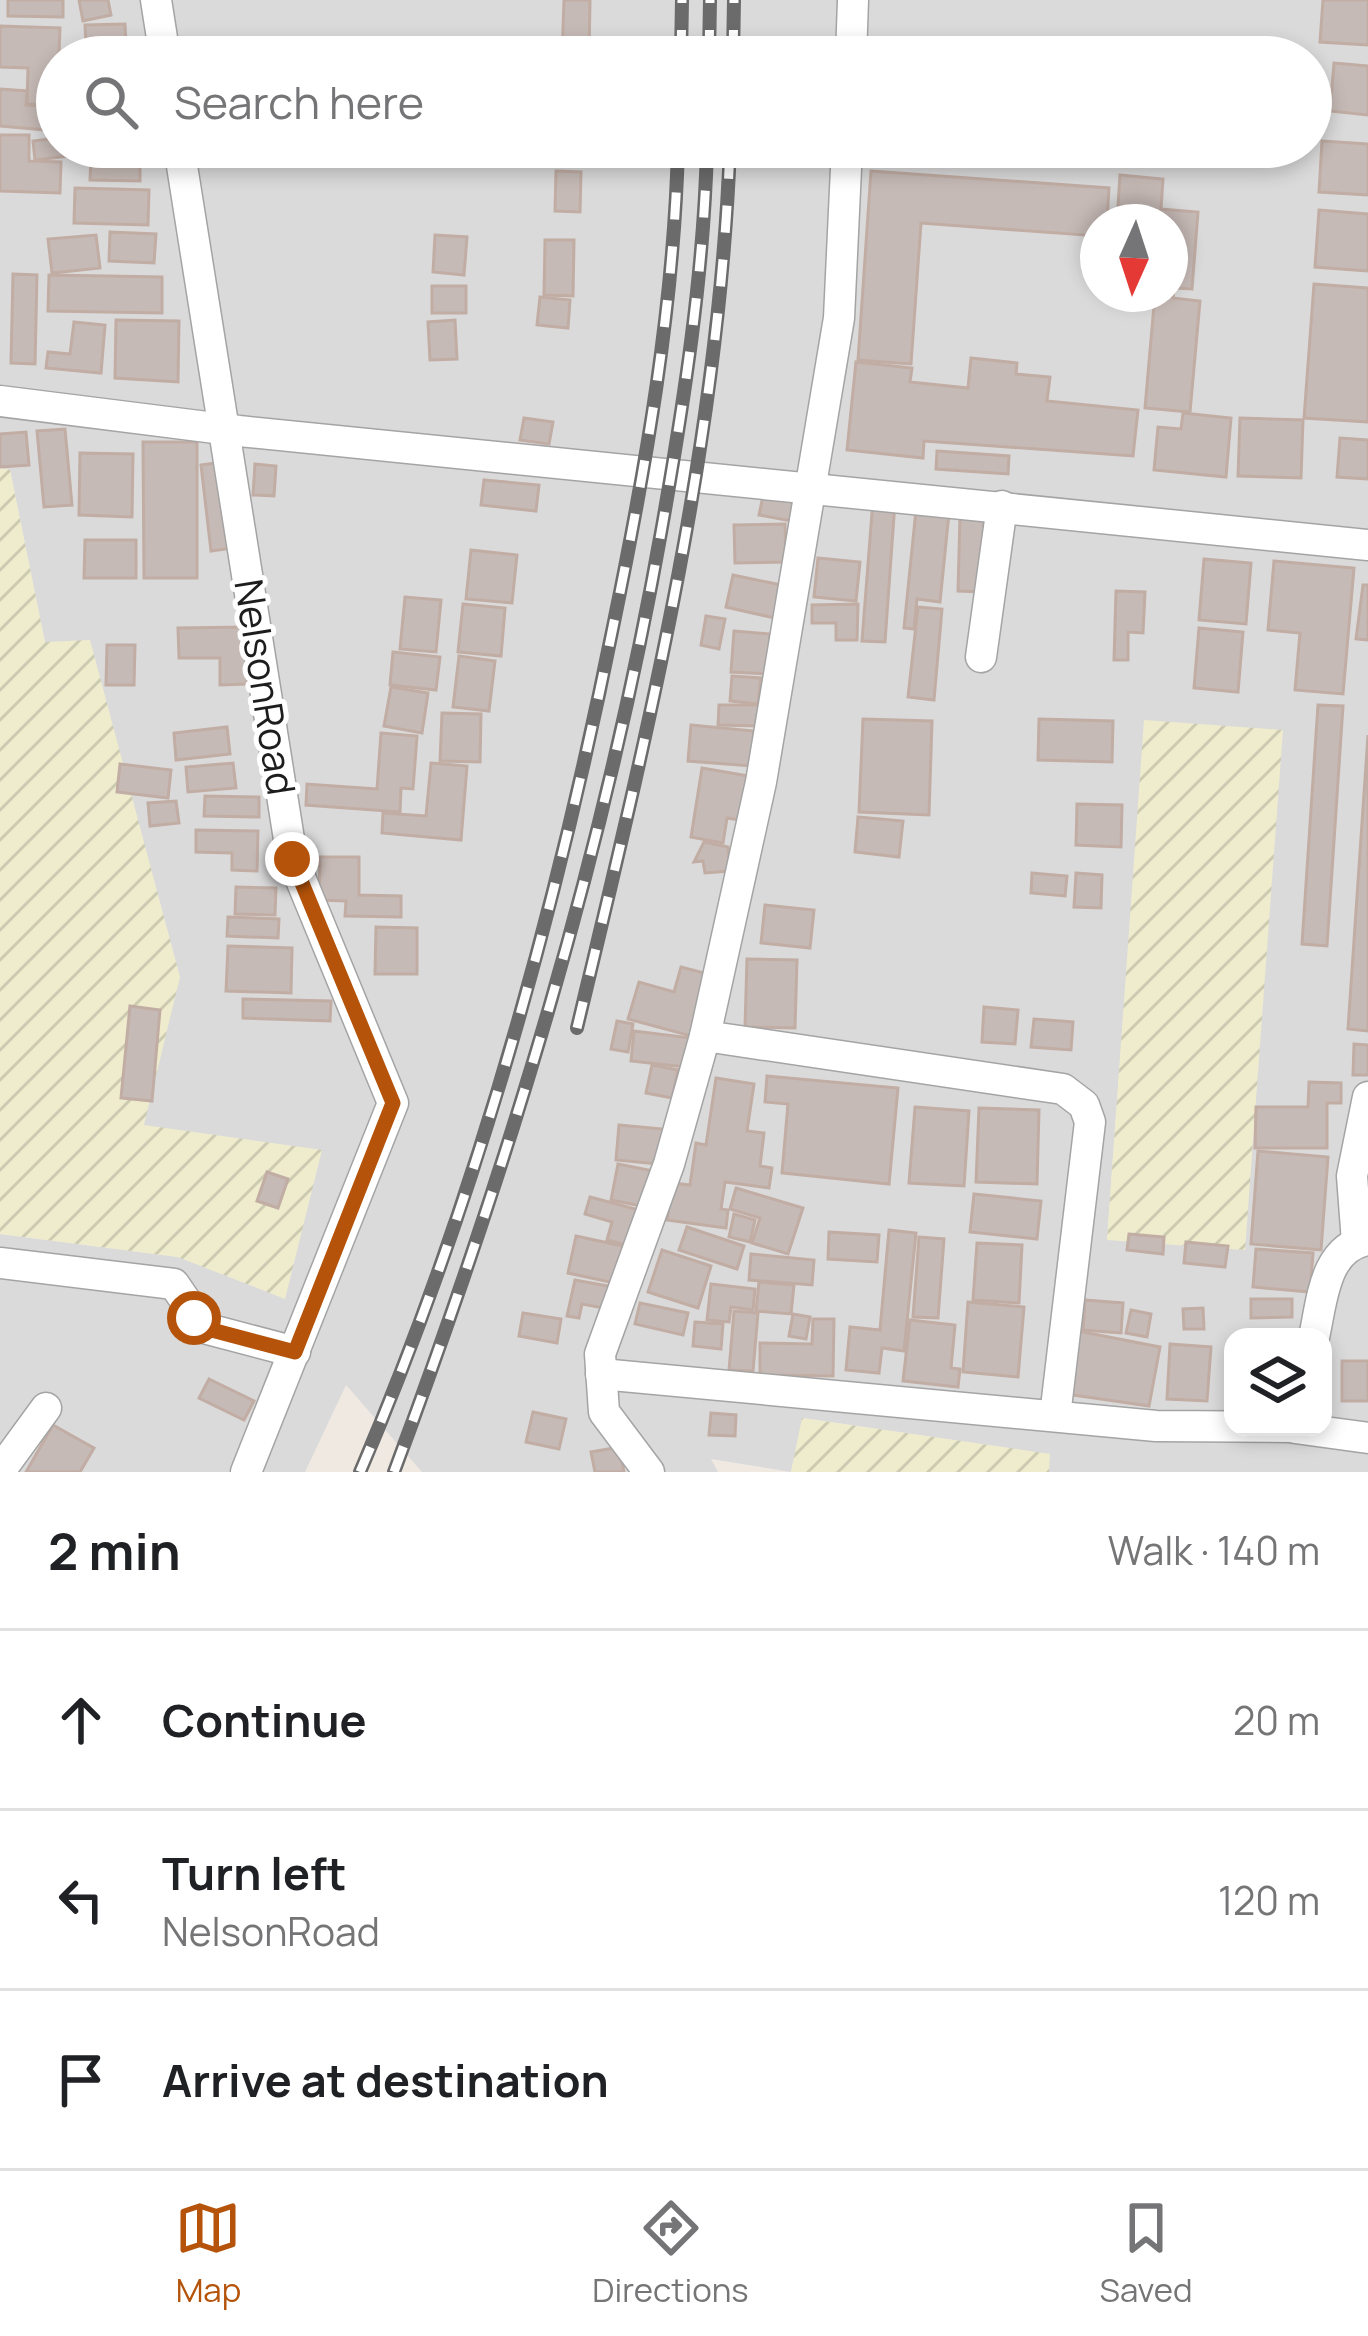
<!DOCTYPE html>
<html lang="en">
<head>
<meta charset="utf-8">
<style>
  :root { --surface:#fff; --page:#f2f2f2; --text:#202124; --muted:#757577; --line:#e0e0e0; --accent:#b45309 }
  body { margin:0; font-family:Manrope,sans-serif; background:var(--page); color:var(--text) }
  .controls { position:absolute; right:36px; bottom:36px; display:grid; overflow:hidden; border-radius:24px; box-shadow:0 6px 18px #0003 }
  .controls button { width:108px; height:108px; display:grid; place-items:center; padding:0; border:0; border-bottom:3px solid var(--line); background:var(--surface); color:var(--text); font:60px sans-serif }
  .compass { position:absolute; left:1080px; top:204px; width:108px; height:108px; border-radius:50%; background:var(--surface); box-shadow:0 6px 18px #0003; rotate:183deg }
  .stop { position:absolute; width:36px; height:36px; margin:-27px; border:9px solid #b45309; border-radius:50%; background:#fff }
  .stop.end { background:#b45309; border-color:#fff; box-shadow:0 3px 12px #0008 }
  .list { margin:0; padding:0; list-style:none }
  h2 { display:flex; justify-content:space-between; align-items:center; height:156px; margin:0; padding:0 48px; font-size:51px }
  h2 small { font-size:39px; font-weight:400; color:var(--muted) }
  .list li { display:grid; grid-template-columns:78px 1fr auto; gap:36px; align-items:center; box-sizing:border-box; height:180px; padding:0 48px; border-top:3px solid var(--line) }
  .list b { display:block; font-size:45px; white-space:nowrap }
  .list p { margin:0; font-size:39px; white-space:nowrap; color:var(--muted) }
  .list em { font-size:39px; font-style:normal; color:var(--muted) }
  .icon { flex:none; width:66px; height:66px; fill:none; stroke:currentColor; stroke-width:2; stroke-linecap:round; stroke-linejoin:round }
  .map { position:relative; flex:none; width:1368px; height:1472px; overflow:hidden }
  .search { position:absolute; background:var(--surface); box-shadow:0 6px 18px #0003; left:36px; right:36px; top:36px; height:132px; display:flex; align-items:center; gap:30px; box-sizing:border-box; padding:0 42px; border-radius:66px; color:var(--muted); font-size:45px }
  .sheet { height:696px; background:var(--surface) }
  nav { display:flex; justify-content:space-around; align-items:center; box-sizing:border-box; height:168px; border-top:3px solid var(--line); background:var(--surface); font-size:33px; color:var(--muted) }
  nav a { display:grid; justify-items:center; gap:6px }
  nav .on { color:var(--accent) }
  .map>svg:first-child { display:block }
  .residential { fill:#dbdada; fill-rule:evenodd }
  .farmland { fill:url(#farmland-furrows) }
  .building { fill:#c6bab6; stroke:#c1ada4; stroke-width:3 }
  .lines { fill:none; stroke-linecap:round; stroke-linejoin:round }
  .minor-casing { stroke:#a4a4a4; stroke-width:33 }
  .minor { stroke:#fff; stroke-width:30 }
  .rail-casing { stroke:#6b6b6b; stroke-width:14 }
  .rail { stroke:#fff; stroke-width:9; stroke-dasharray:27; stroke-linecap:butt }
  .route { stroke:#b45309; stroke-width:15 }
  .labels { text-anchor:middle; stroke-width:10; stroke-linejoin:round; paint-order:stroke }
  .street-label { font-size:39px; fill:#1d1d1d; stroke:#fff }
</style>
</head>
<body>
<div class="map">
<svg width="1368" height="1472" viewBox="0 0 1368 1472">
  <defs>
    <pattern id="farmland-furrows" width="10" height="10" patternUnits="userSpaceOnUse" patternTransform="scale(3)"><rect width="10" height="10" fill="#eeeccd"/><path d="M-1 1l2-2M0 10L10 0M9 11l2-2" fill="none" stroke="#cccab0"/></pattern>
  </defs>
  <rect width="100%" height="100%" fill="#efe9e2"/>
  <!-- residential -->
  <path class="residential" d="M0,0h1368v1472h-319v-18l-246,-36 -12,54 -80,-13 7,13h-296l-76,-87 -41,87h-305v-238l178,23 107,41 36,-148 -178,-24 36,-150 -89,-335 -45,2 -35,-173 -10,-2zM57,57h1254v90h-1254zM1098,222h72v72h-72zM1145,720l99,530 -137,-11zM1233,1337h90v90h-90z"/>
  <!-- farmland -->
  <g class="farmland">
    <path d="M0,468l10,2 35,172 45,-2 90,337 -36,148 178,25 -37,149 -107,-42 -178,-23z"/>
    <path d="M1144,720l139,10 -38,520 -138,-10z"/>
    <path d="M802,1418l248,36 -1,18h-258z"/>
  </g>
  <!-- building -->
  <g class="building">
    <path d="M8,0h55v17l-55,-1z"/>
    <path d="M79,0h29l3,15 -28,6z"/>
    <path d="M564,0h26l-1,57h-27z"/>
    <path d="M1323,0h45v45l-48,-3z"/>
    <path d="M125,24l1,20 -40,1 -1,-20z"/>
    <path d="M0,26l60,2 -3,77 -30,-1 1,-36 -28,-1z"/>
    <path d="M1334,63l34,3v49l-38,-4z"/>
    <path d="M0,89l27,2 -1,14 31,2v24l-57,-5z"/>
    <path d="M0,135h29v26l32,1 -1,31 -60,-2z"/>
    <path d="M57,138v9l80,1 -102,12 -2,-19z"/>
    <path d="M1322,141l46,3v51l-49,-3z"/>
    <path d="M91,157l49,1v23l-50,-1z"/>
    <path d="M556,171l25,1 -1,40 -25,-1z"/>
    <path d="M871,171l238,17 -2,34h-9v14l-177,-13 -10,141 -53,-4z"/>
    <path d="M1120,175l43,4 -2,30 37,3 -6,77 -18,-1 -1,10 27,3 -10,111 -45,-4 10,-114h15v-72h-53z"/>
    <path d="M75,188l74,2 -1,35 -74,-2z"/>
    <path d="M1319,210l49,4v57l-53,-4z"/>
    <path d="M110,232l46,2 -2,29 -45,-2z"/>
    <path d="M96,235l4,33 -48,5 -4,-34z"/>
    <path d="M435,235l32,2 -3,38 -31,-3z"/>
    <path d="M545,240h29l-1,56 -29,-1z"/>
    <path d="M13,274l24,1 -2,89 -24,-1z"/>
    <path d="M49,275l113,2v36l-114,-2z"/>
    <path d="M1314,284l54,4v134l-64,-4z"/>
    <rect x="432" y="286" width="34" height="27"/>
    <path d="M540,297l30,3 -2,28 -31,-3z"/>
    <path d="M116,320l63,1 -1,61 -63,-4z"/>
    <path d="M455,320l2,39 -27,1 -2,-38z"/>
    <path d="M74,322l31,3 -4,48 -55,-5 2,-16 22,2z"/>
    <path d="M971,358l46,5 -1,11 34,3 -3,24 91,9 -5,46 -209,-15 -1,17 -76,-8 9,-88 56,6 -2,14 58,6z"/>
    <path d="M1183,413l48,5 -5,59 -72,-7 4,-43 23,2z"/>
    <path d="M524,418l29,4 -4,22 -29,-4z"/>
    <path d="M1240,418l63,2 -2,58 -63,-2z"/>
    <path d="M65,429l7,76 -28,2 -7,-76z"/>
    <path d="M26,432l3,33 -29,2v-33z"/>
    <path d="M1340,438l28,2v39l-31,-2z"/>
    <path d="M143,442h54v136h-53z"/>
    <path d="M937,451l72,5 -1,18 -72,-5z"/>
    <path d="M80,453l53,1 -1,63 -53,-2z"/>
    <path d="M223,462l10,86 -22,3 -10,-86z"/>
    <path d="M255,464l21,2 -2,30 -21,-1z"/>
    <path d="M484,480l55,5 -3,26 -55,-6z"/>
    <path d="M764,491l42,8 -4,24 -43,-8z"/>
    <path d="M873,500l22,2 -10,140 -23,-1z"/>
    <path d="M916,510l33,3 -9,89 -23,-3 -3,30 -10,-1z"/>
    <path d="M960,517h24l-3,75 -23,-1z"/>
    <path d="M785,524l1,38 -51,1 -1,-38z"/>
    <path d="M85,540h51v38h-52z"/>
    <path d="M471,550l46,5 -5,48 -46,-4z"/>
    <path d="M818,558l42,4 -4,39 -42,-4z"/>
    <path d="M1204,559l47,4 -5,61 -47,-4z"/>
    <path d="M1274,561l80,7 -11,126 -48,-4 5,-57 -32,-3z"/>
    <path d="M733,575l53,11 -7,33 -53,-12z"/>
    <path d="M1363,585h5v55l-12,-1z"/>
    <path d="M1116,591l29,1 -2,41 -15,-1v28h-14z"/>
    <path d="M405,597l36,3 -5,52 -36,-3z"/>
    <path d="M463,604l42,4 -4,48 -43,-4z"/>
    <path d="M858,604l-1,36h-21v-17h-24v-18z"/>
    <path d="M918,607l24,2 -8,91 -26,-3z"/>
    <path d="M706,616l19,3 -6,30 -18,-4z"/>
    <path d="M247,627v57l-27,1v-27h-41l-1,-30z"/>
    <path d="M1199,628l44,4 -5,60 -44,-4z"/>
    <path d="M734,631l36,3 -3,40 -36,-2z"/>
    <path d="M107,645h28l-1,40h-28z"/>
    <path d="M393,652l47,5 -4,33 -46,-5z"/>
    <path d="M459,656l36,5 -6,50 -36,-4z"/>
    <path d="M732,676l29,2 -3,26 -28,-3z"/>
    <path d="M391,687l37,6 -6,40 -38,-7z"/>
    <path d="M719,705h47v21l-48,-1z"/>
    <path d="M1318,705l25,1 -16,240 -25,-2z"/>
    <path d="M442,713l39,1 -1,48 -40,-1z"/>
    <path d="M863,719l69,2 -3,94 -70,-3z"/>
    <path d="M1039,719l74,2 -1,41 -74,-2z"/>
    <path d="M691,725l63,6 -3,35 -63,-5z"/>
    <path d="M227,727l3,27 -54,6 -2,-27z"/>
    <path d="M381,733l36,3 -4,53 -12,-1 -1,24 -94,-7 1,-21 70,5z"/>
    <path d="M1368,735v296l-20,-2z"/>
    <path d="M233,763l3,25 -48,4 -2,-25z"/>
    <path d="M431,763l36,3 -6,74 -79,-7 1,-20 43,3z"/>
    <path d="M120,764l51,6 -3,28 -51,-6z"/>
    <path d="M702,768l52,9 -7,44 -20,-3 -4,25 -32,-6z"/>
    <path d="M205,796l54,1v20l-55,-1z"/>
    <path d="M176,801l3,22 -29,3 -2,-23z"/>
    <path d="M1077,804l45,1 -1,42 -45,-2z"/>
    <path d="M858,817l45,4 -4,36 -44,-5z"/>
    <path d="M196,830l62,1 -1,40 -25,-1v-17l-36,-1z"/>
    <path d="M704,842l24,5 2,24 -25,2 -2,-12 -9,1z"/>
    <path d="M320,857h39v38l42,1v21l-56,-1 1,-15 -27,-1z"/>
    <path d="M1032,873l35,3 -2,20 -34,-3z"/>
    <path d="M1076,873l26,2 -1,33 -27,-1z"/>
    <path d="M236,887l40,1 -1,27 -40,-1z"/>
    <path d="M765,905l49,5 -4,38 -49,-5z"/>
    <path d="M228,917l51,2 -1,19 -51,-2z"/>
    <path d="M376,927l41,1v46h-42z"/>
    <path d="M228,946l64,2 -1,45 -65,-2z"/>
    <path d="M747,959l50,1 -2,68 -50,-1z"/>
    <path d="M681,967l27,7 -17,62 -63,-17 11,-37 35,10z"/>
    <path d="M243,999l88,2 -1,20 -87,-3z"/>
    <path d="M130,1006l30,4 -8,91 -31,-3z"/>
    <path d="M984,1007l34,3 -3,34 -33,-2z"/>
    <path d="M1034,1019l39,3 -2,28 -40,-3z"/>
    <path d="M617,1021l16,3 -5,28 -17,-3z"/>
    <path d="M634,1031l65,8 -4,29 -64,-7z"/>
    <path d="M1354,1044l14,1v30h-15z"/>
    <path d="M652,1065l26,5 -6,28 -26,-5z"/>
    <path d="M767,1076l131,12 -9,96 -107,-11 6,-69 -23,-2z"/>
    <path d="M716,1078l38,6 -7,47 17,2 -4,33 12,2 -3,20 -44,-6 -4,27 7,1 -2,18 -59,-8 6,-37 17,2 6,-42 10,2z"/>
    <path d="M1309,1082l32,1v20h-14v45h-72l1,-41h52z"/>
    <path d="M915,1107l54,4 -5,75 -55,-3z"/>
    <path d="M979,1108l60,2 -2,74 -61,-2z"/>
    <path d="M619,1125l44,4 -4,35 -43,-4z"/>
    <path d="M1258,1151l70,6 -7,93 -70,-6z"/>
    <path d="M618,1164l35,7 -7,36 -35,-7z"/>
    <path d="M267,1172l21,7 -10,29 -21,-7z"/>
    <path d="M736,1188l67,20 -15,46 -36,-11 8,-25 -30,-9z"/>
    <path d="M974,1194l67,7 -4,38 -67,-7z"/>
    <path d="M590,1197l53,14 -9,36 -27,-7 5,-18 -27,-8z"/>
    <path d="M734,1214l21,6 -5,22 -21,-5z"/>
    <path d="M687,1227l57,19 -7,23 -58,-19z"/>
    <path d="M889,1230l27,3 -12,118 -22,-3 -3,25 -33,-3 4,-43 30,3z"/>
    <path d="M829,1232l50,3 -2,27 -49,-3z"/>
    <path d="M1129,1234l35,3 -1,17 -36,-4z"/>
    <path d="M576,1236l51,11 -8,37 -51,-11z"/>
    <path d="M919,1237l25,2 -6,79 -25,-1z"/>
    <path d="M1186,1242l42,4 -3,21 -41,-4z"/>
    <path d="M977,1243l45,2 -3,58 -46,-3z"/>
    <path d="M1256,1249l57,4 -3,39 -57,-5z"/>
    <path d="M662,1250l49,16 -13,42 -50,-16z"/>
    <path d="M751,1254l63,6 -2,25 -63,-5z"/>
    <path d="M575,1280l38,7 -4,22 -27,-5 -3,14 -12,-2z"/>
    <path d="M759,1282l35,3 -3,29 -35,-3z"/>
    <path d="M711,1284l44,5 -2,21 -22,-3 -2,15 -22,-2z"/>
    <path d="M1251,1299h41v18l-41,1z"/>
    <path d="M1085,1300l38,3 -2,30 -38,-3z"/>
    <path d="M968,1302l56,5 -6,70 -55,-5z"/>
    <path d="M640,1303l48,10 -5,22 -48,-11z"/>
    <path d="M1203,1308l1,21h-20l-1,-20z"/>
    <path d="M1131,1310l20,4 -4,23 -21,-4z"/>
    <path d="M734,1311l24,2 -5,58 -24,-1z"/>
    <path d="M523,1313l38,6 -4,24 -38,-7z"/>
    <path d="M793,1314l17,3 -4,22 -17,-3z"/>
    <path d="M813,1319h21l-1,57 -73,-1v-32l52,1z"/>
    <path d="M910,1320l45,5 -4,43 9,1 -2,18 -55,-6z"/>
    <path d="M695,1322l28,2 -2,25 -28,-3z"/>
    <path d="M1078,1331l82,16 -11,59 -83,-12z"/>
    <path d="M1170,1344l41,3 -4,54 -40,-2z"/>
    <rect x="1342" y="1361" width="26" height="40"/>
    <path d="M209,1379l45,22 -10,19 -45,-22z"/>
    <path d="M533,1412l33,7 -7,30 -33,-7z"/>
    <path d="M711,1413l25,2 -1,21 -26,-1z"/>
    <path d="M53,1425l41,23 -14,24h-54z"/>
    <path d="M619,1447l5,25h-29l-4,-20z"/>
  </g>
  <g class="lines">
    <defs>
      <g id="minor">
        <path d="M156,0l9,57"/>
        <path d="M851,57l2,-57"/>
        <path d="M179,147l113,711 101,245 -147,369"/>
        <path d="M0,401l239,30 1129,114"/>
        <path d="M981,657l21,-151"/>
        <path d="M705,1036l358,53 21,16 6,17 -35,294"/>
        <path d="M1357,1242l-5,-66 16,-79"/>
        <path d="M0,1263l174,21 30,44 91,24"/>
        <path d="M1314,1337c8,-35 10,-90 54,-97"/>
        <path d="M601,1374l555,52 139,1"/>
        <path d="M1295,1428l73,10"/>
        <path d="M0,1471l46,-63"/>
        <path d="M649,1472l-45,-60 -4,-58 69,-190 36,-128 56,-254 78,-464 8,-171"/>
      </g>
    </defs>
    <!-- minor casing -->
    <use href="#minor" class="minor-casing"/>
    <!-- minor -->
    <use href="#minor" class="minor"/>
    <defs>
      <g id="rail">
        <path d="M681,57l1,-57"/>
        <path d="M709,57l1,-57"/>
        <path d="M733,57l1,-57"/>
        <path d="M577,1028c69,-289 142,-583 153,-881"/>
        <path d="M360,1472c116,-271 196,-561 254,-850 32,-156 60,-315 64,-475"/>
        <path d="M394,1472c115,-308 211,-621 268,-945 22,-125 42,-254 45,-380"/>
      </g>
    </defs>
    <!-- rail casing -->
    <use href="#rail" class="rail-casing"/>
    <!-- rail -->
    <use href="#rail" class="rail"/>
  </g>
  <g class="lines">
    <!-- route -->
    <path class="route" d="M194,1318l14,11 87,23 98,-249 -101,-244"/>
  </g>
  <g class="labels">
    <!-- street labels -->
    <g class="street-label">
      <text transform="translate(265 687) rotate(81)" y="14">NelsonRoad</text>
    </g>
  </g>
</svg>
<div class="controls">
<button><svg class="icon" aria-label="layers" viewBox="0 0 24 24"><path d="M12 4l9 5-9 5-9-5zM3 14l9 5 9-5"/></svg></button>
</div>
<svg class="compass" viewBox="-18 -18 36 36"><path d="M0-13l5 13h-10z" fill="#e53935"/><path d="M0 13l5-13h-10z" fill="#757577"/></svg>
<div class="stop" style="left:194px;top:1318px"></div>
<div class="stop end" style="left:292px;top:859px"></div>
<div class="search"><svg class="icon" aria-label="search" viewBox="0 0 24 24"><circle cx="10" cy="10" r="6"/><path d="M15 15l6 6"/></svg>Search here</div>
</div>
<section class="sheet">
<h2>2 min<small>Walk · 140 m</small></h2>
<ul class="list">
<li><svg class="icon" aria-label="ahead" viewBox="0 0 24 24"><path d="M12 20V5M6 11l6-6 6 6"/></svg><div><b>Continue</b></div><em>20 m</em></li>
<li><svg class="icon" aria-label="left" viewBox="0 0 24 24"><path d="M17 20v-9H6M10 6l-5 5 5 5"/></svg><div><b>Turn left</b><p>NelsonRoad</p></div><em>120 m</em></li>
<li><svg class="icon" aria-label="arrive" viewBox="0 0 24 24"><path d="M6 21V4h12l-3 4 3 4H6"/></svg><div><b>Arrive at destination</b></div></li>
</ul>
</section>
<nav>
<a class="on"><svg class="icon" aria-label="map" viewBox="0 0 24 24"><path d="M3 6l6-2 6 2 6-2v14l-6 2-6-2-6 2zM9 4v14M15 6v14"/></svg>Map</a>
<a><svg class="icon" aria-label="directions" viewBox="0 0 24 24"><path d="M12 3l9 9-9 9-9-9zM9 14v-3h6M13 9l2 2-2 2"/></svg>Directions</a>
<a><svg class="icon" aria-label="saved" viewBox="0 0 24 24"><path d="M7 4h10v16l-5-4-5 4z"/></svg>Saved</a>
</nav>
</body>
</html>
